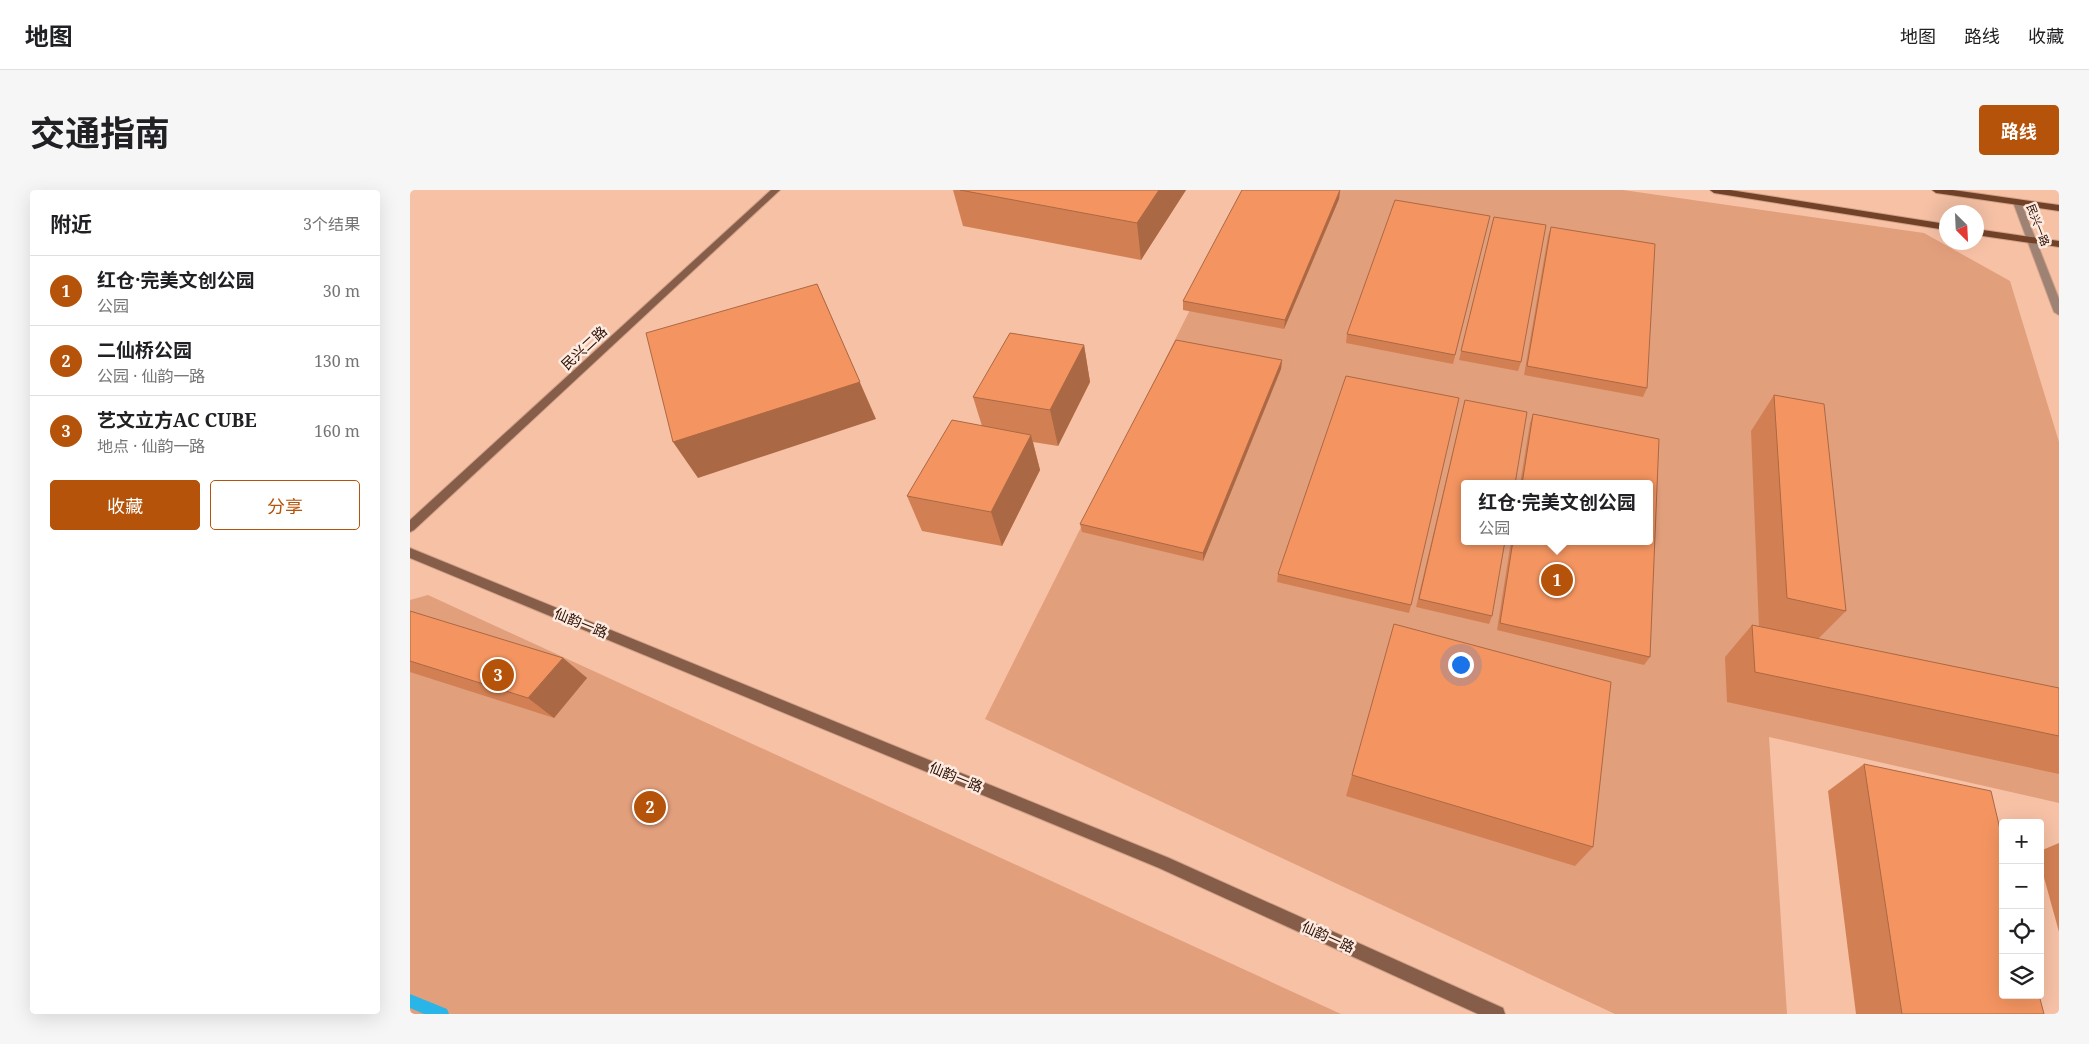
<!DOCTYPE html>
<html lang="zh">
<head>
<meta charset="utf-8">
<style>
  :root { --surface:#fff; --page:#f6f6f6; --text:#202124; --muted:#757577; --line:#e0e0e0; --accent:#b45309 }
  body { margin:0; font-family:"Noto Serif","Noto Sans SC",serif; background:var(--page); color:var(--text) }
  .controls { position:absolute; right:15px; bottom:15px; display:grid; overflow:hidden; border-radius:5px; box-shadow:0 5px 20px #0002 }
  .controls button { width:45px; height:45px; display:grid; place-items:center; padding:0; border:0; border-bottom:1px solid var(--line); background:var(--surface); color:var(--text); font:25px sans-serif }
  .compass { position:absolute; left:1529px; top:15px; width:45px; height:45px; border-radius:50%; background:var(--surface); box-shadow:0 5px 20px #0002; rotate:156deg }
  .you { position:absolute; left:1050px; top:474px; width:18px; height:18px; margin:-12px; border:4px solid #fff; border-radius:50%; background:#1a73e8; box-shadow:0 0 0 8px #1a73e833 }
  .badge { display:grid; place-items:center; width:32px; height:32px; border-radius:50%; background:var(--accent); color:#fff; font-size:16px; font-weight:700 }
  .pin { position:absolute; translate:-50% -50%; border:2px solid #fff; box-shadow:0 1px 5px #0006 }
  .popup { position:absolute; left:1051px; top:290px; width:192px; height:65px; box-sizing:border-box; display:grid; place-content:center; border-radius:5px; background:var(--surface); filter:drop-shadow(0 1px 4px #0005); font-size:16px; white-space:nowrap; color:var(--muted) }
  .popup b { font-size:19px; color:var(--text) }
  .popup::after { content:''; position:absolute; left:50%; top:100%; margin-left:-10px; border:10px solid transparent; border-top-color:var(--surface) }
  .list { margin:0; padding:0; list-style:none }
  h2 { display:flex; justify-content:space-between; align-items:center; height:65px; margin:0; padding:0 20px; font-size:21px }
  h2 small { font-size:16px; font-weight:400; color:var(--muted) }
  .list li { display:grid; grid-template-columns:32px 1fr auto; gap:15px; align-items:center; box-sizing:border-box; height:70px; padding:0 20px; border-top:1px solid var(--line) }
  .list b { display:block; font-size:19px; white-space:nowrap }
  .list p { margin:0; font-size:16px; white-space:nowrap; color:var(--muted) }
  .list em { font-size:16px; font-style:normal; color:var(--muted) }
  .actions { display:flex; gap:10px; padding:15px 20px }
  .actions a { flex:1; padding:11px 0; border:1px solid var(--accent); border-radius:5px; text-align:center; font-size:18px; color:var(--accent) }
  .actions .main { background:var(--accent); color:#fff }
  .icon { flex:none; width:28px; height:28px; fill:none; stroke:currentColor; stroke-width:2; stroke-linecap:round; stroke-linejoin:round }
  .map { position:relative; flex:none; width:1649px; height:824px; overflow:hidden; border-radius:5px }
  header { display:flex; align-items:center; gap:30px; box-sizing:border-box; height:70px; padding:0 25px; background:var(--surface); border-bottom:1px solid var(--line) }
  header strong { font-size:24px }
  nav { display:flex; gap:28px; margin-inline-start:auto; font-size:18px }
  .intro { display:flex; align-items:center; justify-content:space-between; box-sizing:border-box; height:120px; padding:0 30px }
  h1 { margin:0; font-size:35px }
  .button { padding:12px 22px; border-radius:5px; background:var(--accent); color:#fff; font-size:18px; font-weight:700 }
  main { display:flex; gap:30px; padding:0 30px }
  aside { flex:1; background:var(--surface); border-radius:5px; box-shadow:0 5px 20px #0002 }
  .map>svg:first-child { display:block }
  .green { fill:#e29f7c; fill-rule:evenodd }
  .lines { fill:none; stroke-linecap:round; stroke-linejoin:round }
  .stream { fill:#2ab5e8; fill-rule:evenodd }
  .street-casing { stroke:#d1a188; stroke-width:2 }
  .secondary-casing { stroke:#d1a188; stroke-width:2 }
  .primary-casing { stroke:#d1a188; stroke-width:2 }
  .street { fill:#9e8274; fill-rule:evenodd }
  .secondary { fill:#855d48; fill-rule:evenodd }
  .primary { fill:#724228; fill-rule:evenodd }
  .wall { fill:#d28053 }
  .shaded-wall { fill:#ab6844 }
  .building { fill:#f49561; stroke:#ab6844 }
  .labels { text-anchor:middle; stroke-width:5; stroke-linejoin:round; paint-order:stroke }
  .far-street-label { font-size:11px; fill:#260e03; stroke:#ffeadf }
  .street-label { font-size:14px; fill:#260e03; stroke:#ffeadf }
</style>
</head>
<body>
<header>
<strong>地图</strong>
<nav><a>地图</a><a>路线</a><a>收藏</a></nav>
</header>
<div class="intro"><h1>交通指南</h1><a class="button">路线</a></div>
<main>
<aside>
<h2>附近<small>3个结果</small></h2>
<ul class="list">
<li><span class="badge">1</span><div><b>红仓·完美文创公园</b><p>公园</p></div><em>30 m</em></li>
<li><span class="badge">2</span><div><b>二仙桥公园</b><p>公园 · 仙韵一路</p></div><em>130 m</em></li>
<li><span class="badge">3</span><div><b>艺文立方AC CUBE</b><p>地点 · 仙韵一路</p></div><em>160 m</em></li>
</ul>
<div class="actions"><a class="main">收藏</a><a>分享</a></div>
</aside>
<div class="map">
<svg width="1649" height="824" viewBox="0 0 1649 824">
  <rect width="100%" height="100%" fill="#f6c1a5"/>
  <!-- green -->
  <g class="green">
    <path d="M840,0h373l301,43 86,48 49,161v361l-290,-66 18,277h-172l-630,-295zM1054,294h186v57h-186z"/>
    <path d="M18,405l913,419h-931v-414z"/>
  </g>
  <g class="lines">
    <!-- stream -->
    <path class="stream" d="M0,804l37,15 2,5h-25l-14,-6z"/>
    <defs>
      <path id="street" d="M1607,9l4,3 38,97v16l-5,-3 -41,-110z"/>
      <g id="secondary">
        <path d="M361,0h9l-366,340 -4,2v-12z"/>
        <path d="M0,358l759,310 334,150 2,6h-27l-319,-146 -749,-310z"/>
      </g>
      <g id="primary">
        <path d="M1300,0h20l216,34v6l-232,-37z"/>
        <path d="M1522,0h21l106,15v6l-123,-18z"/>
        <path d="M1566,39l83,12v6l-83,-12z"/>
      </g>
    </defs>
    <!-- street casing -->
    <use href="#street" class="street-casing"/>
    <!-- secondary casing -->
    <use href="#secondary" class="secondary-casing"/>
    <!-- primary casing -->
    <use href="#primary" class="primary-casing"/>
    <!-- street -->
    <use href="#street" class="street"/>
    <!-- secondary -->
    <use href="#secondary" class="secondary"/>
    <!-- primary -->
    <use href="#primary" class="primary"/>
  </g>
  <!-- wall -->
  <g class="wall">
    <path d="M543,0h233l-45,70 -178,-34z"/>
    <path d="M930,0l-1,9 -55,130 -101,-19v-9z"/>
    <path d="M1080,26l-37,148 -107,-21 1,-9z"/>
    <path d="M1084,27l27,145 -3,9 -59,-11z"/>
    <path d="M1141,37l96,161 -4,9 -119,-22 24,-139z"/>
    <path d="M674,155l6,37 -32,64 -25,-4 7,28 -38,76 -80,-15 -15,-35 75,-70 -9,-29z"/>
    <path d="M872,170l-1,9 -78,192 -121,-29 -2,-8z"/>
    <path d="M1364,205l72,216 -28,28 241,49v86l-332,-72 -2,-45 27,-32 7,2 -8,-196z"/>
    <path d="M1055,210l27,216 -3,8 -73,-17z"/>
    <path d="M1123,224l126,25 -9,218 -6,8 -147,-35 14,-89h139v-57h-130l10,-61z"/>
    <path d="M868,384l133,31 -2,8 -132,-31z"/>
    <path d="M0,421l153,47 24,20 -33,40 -144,-46z"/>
    <path d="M1454,574l180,250h-188l-28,-223z"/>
    <path d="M942,585l241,72 -18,19 -229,-70z"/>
    <path d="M1649,653v89l-19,-69v-12z"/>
  </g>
  <!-- shaded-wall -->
  <g class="shaded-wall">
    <path d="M749,0h27l-45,70 -4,-37z"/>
    <path d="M930,0l-1,9 -55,130 1,-9z"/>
    <path d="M407,94l59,135 -178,59 -25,-36z"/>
    <path d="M674,155l6,37 -32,64 -8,-36z"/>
    <path d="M872,170l-1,9 -78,192v-8z"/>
    <path d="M621,245l9,35 -38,76 -11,-34z"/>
    <path d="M153,468l24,20 -33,40 -26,-20z"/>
  </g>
  <!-- building -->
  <g class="building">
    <path d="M550,0h199l-22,33z"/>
    <path d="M832,0h98l-55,130 -102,-19z"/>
    <path d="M985,10l95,16 -35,139 -108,-21z"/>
    <path d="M1084,27l52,8 -25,137 -60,-11z"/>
    <path d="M1141,37l104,17 -8,144 -120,-22z"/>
    <path d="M407,94l43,98 -187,60 -27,-109z"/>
    <path d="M600,143l74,12 -34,65 -77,-13z"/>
    <path d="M766,150l106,20 -79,193 -123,-29z"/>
    <path d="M936,186l113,22 -48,207 -133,-31z"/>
    <path d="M1364,205l50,9 22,207 -59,-13z"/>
    <path d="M1055,210l62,12 -12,72h-51v57h41l-13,75 -73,-17z"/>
    <path d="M1123,224l126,25 -9,218 -150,-34 13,-82h137v-57h-128z"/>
    <path d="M542,230l79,15 -40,77 -84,-16z"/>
    <path d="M0,421l153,47 -35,40 -118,-37z"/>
    <path d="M984,434l217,58 -18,165 -241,-72z"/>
    <path d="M1342,435l307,63v48l-304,-64z"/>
    <path d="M1454,574l127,27 12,51v153h36l5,19h-142z"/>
  </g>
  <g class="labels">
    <!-- far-street labels -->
    <g class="far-street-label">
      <text transform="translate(1628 35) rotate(69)" y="4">民兴一路</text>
    </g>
    <!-- street labels -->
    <g class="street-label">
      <text transform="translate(174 158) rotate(-43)" y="5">民兴二路</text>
      <text transform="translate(171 433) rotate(22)" y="5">仙韵一路</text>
      <text transform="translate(546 587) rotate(22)" y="5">仙韵一路</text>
      <text transform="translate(918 747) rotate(24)" y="5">仙韵一路</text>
    </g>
  </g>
</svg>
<div class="controls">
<button>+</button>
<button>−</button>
<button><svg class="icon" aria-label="locate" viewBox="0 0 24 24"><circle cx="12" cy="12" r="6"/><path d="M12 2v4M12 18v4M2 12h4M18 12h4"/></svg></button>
<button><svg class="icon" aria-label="layers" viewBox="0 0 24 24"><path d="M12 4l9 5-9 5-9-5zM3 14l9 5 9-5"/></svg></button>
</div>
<svg class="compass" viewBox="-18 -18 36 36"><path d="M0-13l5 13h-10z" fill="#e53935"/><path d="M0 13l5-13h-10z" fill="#757577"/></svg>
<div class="you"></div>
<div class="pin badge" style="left:1147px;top:390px">1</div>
<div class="popup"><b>红仓·完美文创公园</b>公园</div>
<div class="pin badge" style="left:240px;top:617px">2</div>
<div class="pin badge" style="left:88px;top:485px">3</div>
</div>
</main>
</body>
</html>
